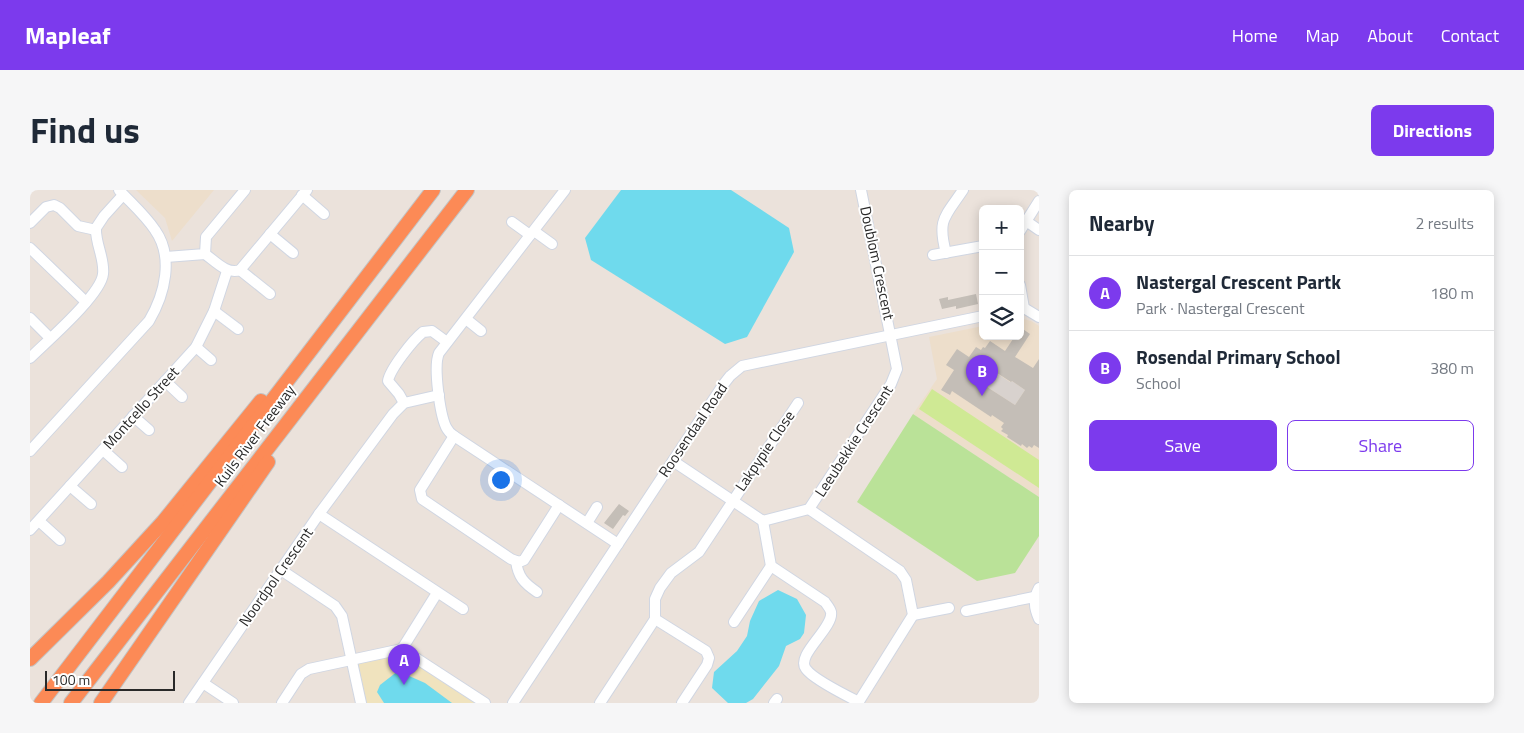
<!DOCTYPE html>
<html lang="en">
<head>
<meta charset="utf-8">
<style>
  :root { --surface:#fff; --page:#f6f6f7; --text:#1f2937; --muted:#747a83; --line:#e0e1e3; --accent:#7c3aed }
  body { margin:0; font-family:"Titillium Web",sans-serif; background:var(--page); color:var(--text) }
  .controls { position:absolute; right:15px; top:15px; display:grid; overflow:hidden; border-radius:8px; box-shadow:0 2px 12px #0003 }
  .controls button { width:45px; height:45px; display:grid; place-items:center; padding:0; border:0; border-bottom:1px solid var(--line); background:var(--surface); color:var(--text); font:25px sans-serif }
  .scale { position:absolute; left:15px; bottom:12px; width:130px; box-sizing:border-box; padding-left:5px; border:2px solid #292929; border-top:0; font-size:14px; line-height:18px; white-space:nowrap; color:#292929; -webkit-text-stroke:4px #fff; paint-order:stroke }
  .you { position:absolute; left:470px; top:289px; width:18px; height:18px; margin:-12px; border:4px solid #fff; border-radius:50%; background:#1a73e8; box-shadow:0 0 0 8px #1a73e833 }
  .badge { display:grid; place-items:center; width:32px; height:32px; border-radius:50%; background:var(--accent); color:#fff; font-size:16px; font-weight:700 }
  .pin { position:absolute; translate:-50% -41px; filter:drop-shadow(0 1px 2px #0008) }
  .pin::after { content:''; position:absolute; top:26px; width:18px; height:15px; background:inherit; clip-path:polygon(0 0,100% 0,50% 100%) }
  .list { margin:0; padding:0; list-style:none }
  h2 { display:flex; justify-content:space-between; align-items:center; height:65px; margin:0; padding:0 20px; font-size:21px }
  h2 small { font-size:16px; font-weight:400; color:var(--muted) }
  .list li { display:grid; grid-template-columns:32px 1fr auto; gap:15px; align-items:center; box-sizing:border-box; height:75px; padding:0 20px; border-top:1px solid var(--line) }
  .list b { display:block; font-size:19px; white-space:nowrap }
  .list p { margin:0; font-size:16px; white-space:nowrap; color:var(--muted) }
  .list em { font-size:16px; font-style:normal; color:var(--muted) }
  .actions { display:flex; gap:10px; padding:15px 20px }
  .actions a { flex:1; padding:11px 0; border:1px solid var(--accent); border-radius:8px; text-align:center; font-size:18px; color:var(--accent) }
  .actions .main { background:var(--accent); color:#fff }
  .icon { flex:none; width:28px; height:28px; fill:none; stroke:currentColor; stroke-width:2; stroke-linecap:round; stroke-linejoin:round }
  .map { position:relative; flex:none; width:1009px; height:513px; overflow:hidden; border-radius:8px }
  header { display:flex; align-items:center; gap:30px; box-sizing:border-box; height:70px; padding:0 25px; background:var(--accent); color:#fff }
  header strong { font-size:24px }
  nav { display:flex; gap:28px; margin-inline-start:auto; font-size:18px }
  .intro { display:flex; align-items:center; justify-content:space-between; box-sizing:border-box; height:120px; padding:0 30px }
  h1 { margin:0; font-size:35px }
  .button { padding:12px 22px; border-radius:8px; background:var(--accent); color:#fff; font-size:18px; font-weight:700 }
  main { display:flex; gap:30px; padding:0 30px }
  aside { flex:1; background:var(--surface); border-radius:8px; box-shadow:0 2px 12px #0003 }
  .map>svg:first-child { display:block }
  .education { fill:#eddecb }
  .green { fill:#bae298 }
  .sand { fill:#f0e3be }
  .pitch { fill:#cfe994 }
  .plaza { fill:#d8d2ce }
  .water { fill:#6fdaed }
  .building { fill:#c4beb7; fill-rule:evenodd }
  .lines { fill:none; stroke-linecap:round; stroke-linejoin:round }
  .minor-casing { stroke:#d0d6e2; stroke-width:12 }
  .highway-casing { stroke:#c3c3c3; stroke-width:16 }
  .minor { stroke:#fff; stroke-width:10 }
  .highway { stroke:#fc8a56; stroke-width:14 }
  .labels { text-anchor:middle; stroke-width:4; stroke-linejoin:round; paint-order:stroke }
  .street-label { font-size:15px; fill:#292929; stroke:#fff }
</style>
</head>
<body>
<header>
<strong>Mapleaf</strong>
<nav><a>Home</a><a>Map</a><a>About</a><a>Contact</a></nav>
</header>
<div class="intro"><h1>Find us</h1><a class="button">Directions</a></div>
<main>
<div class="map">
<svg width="1009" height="513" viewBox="0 0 1009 513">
  <rect width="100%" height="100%" fill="#ebe2db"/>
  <!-- education -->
  <g class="education">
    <path d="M106,0h78l-42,51 -7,-23z"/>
    <path d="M990,128l11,3 8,5v171l-126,-83 24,-35 -8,-42 54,-11v10h37z"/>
  </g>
  <!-- green -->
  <path class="green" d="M883,224l126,83v39l-24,37 -38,8 -120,-79z"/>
  <!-- sand -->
  <path class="sand" d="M371,464l75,49h-112l-7,-39 2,-2z"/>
  <!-- pitch -->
  <path class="pitch" d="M902,199l107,71v28l-120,-79z"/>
  <!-- plaza -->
  <path class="plaza" d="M950,172l30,20 2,-1 13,9 -10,15 -45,-29z"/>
  <!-- water -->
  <g class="water">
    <path d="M591,0h110l58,38 5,24 -47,85 -22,7 -134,-84 -6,-22z"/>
    <path d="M748,400l19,9 9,16 -2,18 -4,6 -14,7 -7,20 -26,33 -7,4h-18l-16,-15 2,-16 23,-21 10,-15 3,-15 9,-20z"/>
    <path d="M368,481l27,12 27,20h-68l-7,-11 3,-7z"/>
  </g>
  <!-- building -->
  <g class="building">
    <path d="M946,104l2,10 -22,5v-3l-14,3 -3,-10 9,-2v3z"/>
    <path d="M990,137l10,7 -15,23 18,11 6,-9v89l-5,-3 -2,3 -3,-2 -2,2 -5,-4 -1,2 -14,-9 1,-2 -7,-4 2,-2 -2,-2 3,-4 -12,-8 -1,2 -39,-26 -2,4 -9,-5 13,-20 -8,-5 11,-16 12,8 7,-10 5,3 2,-3 2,1 5,-7 15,10 10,-15h5zM950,172l31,20 1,-1 13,9 -10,15 -45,-29z"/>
    <path d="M589,314l10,7 -4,5 -2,-1 -10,14 -9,-6z"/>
  </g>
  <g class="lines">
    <defs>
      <g id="minor">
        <path d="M535,0l-126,163c-6,13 1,61 7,74 2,4 5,7 8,9l164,108"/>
        <path d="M272,5l22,19"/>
        <path d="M996,31l13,9"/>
        <path d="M482,32l18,13"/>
        <path d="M0,33l16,-16 8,-2 6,3 18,18 18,4"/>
        <path d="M504,41l18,13"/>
        <path d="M990,41l19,-30"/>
        <path d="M240,44l23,19"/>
        <path d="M0,58l56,54"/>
        <path d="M916,63c-9,-34 -1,-36 17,-63"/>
        <path d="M175,64c10,7 22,21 35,16l67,-80"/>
        <path d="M903,65l50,-9"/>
        <path d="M136,67l39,-3 1,-17 39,-47"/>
        <path d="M210,80l30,24"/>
        <path d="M990,95l4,23"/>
        <path d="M990,118h4l15,9"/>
        <path d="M184,121l24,18"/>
        <path d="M0,128l20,20"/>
        <path d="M436,129l15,12"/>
        <path d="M166,157l15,13"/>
        <path d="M0,168c16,-16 71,-63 73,-84 2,-15 -8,-31 -7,-46l8,-12 19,-21"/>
        <path d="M135,191l17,16"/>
        <path d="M374,213l-5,-9 -11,-13c2,-12 25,-41 35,-49l9,-1 15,11"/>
        <path d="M103,226l16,14"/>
        <path d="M424,246l-34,54 2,9 89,60 8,3 5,-2 35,-55"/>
        <path d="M73,260l19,17"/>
        <path d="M0,261l119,-130c16,-27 25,-64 6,-91 -10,-15 -24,-27 -36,-40"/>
        <path d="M643,271l90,60 46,-12 82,-125 6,-15 -36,-179"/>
        <path d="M40,296l21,18"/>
        <path d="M779,319l91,62 6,9 7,35 -55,88"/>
        <path d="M289,324l144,95"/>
        <path d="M9,331l21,19"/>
        <path d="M733,331l8,45 54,36c2,3 5,6 6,10 3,16 -36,43 -25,57 7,10 41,27 53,33"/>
        <path d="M557,333l10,-16"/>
        <path d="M0,340l166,-183 18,-36 13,-40"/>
        <path d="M486,371c2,16 8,22 21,31"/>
        <path d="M251,380l54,36 7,10 19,87"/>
        <path d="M1009,398c-6,11 -5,20 0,31"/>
        <path d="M936,421l68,-14"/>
        <path d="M883,425l36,-7"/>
        <path d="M625,429v-20l5,-11 11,-15 28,-21 99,-149"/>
        <path d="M625,429l51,32 3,7 -2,7 -25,38"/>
        <path d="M704,432l37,-56"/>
        <path d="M372,459l35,-56"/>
        <path d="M173,493l30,20"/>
        <path d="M159,513l130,-189 74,-100 11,-11 35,-8"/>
        <path d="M252,513l19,-29 8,-5 93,-20 83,54"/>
        <path d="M483,513l210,-318 7,-9 12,-10 241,-50"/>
        <path d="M570,513l55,-84"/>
        <path d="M744,513l3,-4"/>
      </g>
      <g id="highway">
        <path d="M0,469l78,-77 55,-60 98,-121"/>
        <path d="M11,513l392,-513"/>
        <path d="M41,513l396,-513"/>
        <path d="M71,513l167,-241"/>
      </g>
    </defs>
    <!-- minor casing -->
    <use href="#minor" class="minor-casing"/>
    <!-- highway casing -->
    <use href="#highway" class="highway-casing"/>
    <!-- minor -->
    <use href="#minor" class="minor"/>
    <!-- highway -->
    <use href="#highway" class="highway"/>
  </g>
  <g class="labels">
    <!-- street labels -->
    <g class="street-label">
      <text transform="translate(847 73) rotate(78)" y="5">Doublom Crescent</text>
      <text transform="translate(111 218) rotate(-48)" y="5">Montcello Street</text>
      <text transform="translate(663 240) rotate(-56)" y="5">Roosendaal Road</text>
      <text transform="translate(225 246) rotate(-53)" y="5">Kuils River Freeway</text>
      <text transform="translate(824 251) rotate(-57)" y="5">Leeubekkie Crescent</text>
      <text transform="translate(735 261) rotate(-56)" y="5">Lakpypie Close</text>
      <text transform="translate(246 387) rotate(-55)" y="5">Noordpol Crescent</text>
    </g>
  </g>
</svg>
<div class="controls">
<button>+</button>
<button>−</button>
<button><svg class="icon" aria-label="layers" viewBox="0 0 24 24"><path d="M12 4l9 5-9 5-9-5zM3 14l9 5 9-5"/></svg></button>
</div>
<div class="scale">100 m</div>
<div class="you"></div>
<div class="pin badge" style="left:374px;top:495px">A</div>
<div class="pin badge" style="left:952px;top:206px">B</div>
</div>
<aside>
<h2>Nearby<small>2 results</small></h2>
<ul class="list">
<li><span class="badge">A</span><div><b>Nastergal Crescent Partk</b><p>Park · Nastergal Crescent</p></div><em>180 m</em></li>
<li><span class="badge">B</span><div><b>Rosendal Primary School</b><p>School</p></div><em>380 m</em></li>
</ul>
<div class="actions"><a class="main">Save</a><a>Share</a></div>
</aside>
</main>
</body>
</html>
